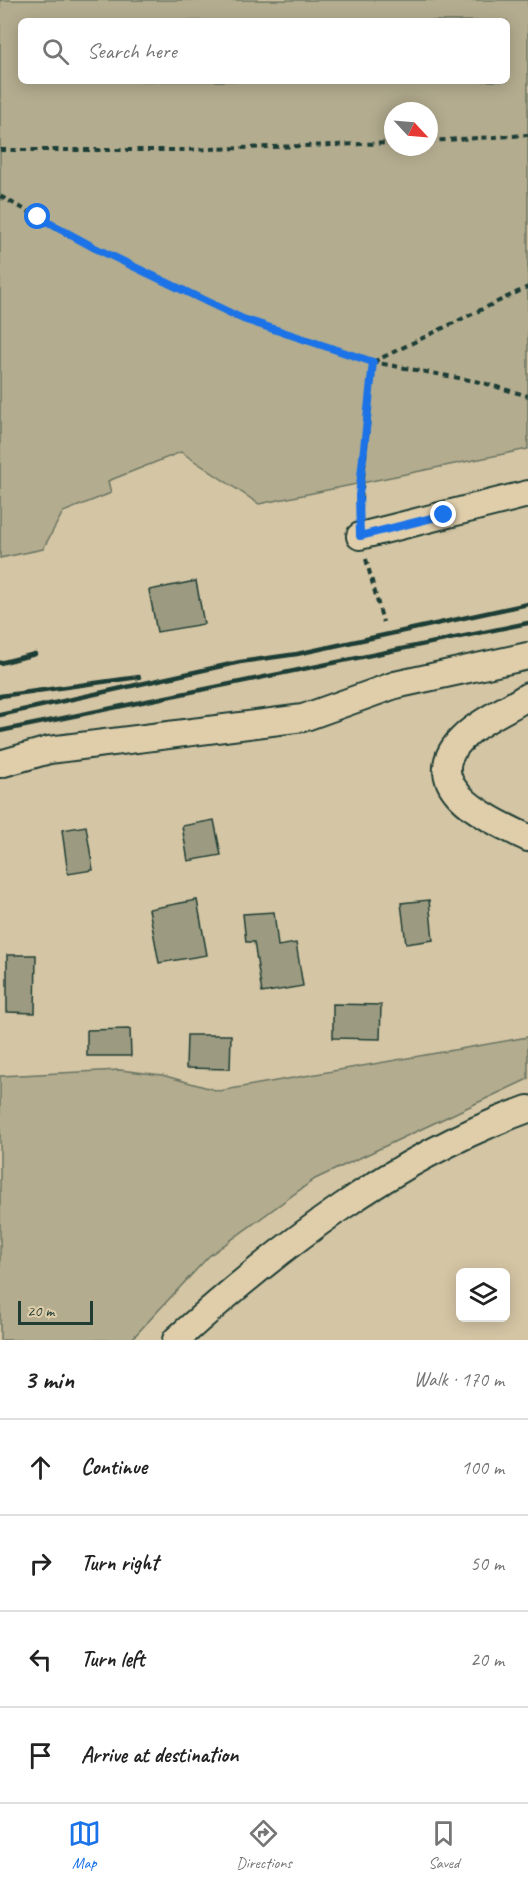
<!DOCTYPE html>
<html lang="en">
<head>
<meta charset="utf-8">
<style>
  :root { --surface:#fff; --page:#f6f6f6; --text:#222; --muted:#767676; --line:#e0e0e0; --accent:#1a73e8 }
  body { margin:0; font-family:Caveat,sans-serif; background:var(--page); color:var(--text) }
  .controls { position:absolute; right:18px; bottom:18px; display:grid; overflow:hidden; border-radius:9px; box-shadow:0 3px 15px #0003 }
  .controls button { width:54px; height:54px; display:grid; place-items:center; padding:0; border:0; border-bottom:2px solid var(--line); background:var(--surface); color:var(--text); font:30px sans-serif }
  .compass { position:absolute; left:384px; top:102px; width:54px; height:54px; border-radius:50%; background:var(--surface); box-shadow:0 3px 15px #0003; rotate:116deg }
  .scale { position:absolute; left:18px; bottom:15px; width:75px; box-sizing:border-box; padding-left:6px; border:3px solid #1f3d34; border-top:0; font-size:16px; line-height:21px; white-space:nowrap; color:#1f3d34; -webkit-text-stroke:4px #e0ceab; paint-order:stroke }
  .stop { position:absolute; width:18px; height:18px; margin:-14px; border:4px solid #1a73e8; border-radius:50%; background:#fff }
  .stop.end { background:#1a73e8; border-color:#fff; box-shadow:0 2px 6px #0008 }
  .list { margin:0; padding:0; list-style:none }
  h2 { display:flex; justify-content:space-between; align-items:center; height:78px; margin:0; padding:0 24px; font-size:26px }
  h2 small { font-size:20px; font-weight:400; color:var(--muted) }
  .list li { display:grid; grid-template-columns:39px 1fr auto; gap:18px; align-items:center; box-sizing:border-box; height:96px; padding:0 24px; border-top:2px solid var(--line) }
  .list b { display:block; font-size:22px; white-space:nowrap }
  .list em { font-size:20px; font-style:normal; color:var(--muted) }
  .icon { flex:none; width:33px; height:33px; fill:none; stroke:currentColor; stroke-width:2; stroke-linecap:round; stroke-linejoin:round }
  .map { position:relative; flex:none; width:528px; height:1340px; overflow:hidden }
  .search { position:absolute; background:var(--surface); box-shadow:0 3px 15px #0003; left:18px; right:18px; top:18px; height:66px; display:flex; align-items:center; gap:15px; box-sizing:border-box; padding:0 21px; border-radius:9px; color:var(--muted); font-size:22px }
  .sheet { height:462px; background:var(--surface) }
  nav { display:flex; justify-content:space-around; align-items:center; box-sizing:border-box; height:84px; border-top:2px solid var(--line); background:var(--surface); font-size:16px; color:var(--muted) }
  nav a { display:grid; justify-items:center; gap:3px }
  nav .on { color:var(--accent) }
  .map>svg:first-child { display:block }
  .green { fill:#b3ac8f; stroke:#697462; stroke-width:1.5; fill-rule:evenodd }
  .building { fill:#9c9b81; stroke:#1f3d34; stroke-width:1.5 }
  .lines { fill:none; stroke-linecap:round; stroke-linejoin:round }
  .minor-casing { stroke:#1f3d34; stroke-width:30 }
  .path { stroke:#1f3d34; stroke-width:4; stroke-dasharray:6 4.5; stroke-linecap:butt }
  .minor { stroke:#e0ceab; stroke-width:26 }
  .rail { stroke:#1f3d34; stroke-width:4.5 }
  .route { stroke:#1a73e8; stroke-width:8 }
</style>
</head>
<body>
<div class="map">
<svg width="528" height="1340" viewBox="0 0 528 1340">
  <rect width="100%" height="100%" fill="#d4c5a4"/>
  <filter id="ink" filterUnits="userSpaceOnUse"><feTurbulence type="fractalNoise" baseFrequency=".0167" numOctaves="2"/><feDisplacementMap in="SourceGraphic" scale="12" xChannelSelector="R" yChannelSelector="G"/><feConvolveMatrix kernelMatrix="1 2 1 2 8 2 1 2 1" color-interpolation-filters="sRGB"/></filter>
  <g filter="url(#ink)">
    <!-- green -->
    <g class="green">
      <path d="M0,0h528v449l-269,55 -78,-52 -73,29 3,12 -48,19 -20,37 -43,9zM21,21h486v60h-486zM393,111h36v36h-36z"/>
      <path d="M528,1037v42l-213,100 -106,77 -78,84h-131v-264l120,-6 42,5 57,16z"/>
    </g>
    <!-- building -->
    <g class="building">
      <path d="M196,581l8,43 -47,8 -8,-42z"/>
      <path d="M214,820l7,35 -33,6 -6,-35z"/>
      <path d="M86,826l7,44 -25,4 -6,-44z"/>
      <path d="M197,900l10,55 -48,8 -10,-54z"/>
      <path d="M429,900l4,40 -27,4 -5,-41z"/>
      <path d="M274,912l4,34 18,-3 7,43 -41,7 -8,-51h-8l-3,-28z"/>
      <path d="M7,955h29l-1,58 -28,-1z"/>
      <path d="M333,1004l48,1 -1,34 -47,-1z"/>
      <path d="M130,1029l1,27h-44v-26z"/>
      <path d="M187,1035h44l-1,34 -44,-1z"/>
    </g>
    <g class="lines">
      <defs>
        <g id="minor">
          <path d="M360,536l168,-42"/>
          <path d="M528,696c-19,13 -45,23 -62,39 -56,50 25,85 62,103"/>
          <path d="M0,764l49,-14 254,-32 92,-33 133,-29"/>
          <path d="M176,1340c104,-94 219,-183 352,-231"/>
        </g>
      </defs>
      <!-- minor casing -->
      <use href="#minor" class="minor-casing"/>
      <!-- path -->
      <g class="path">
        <path d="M429,141l99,-6"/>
        <path d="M0,150h181l212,-7"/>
        <path d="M0,196l95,52 148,71 130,43 155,-75"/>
        <path d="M360,510l13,-148 107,20 48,14"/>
        <path d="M366,559l17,63"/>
      </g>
      <!-- minor -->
      <use href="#minor" class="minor"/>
      <!-- rail -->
      <g class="rail">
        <path d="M0,663l35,-9"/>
        <path d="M0,696l139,-19"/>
        <path d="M0,715l240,-53 57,-8 231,-50"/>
        <path d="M0,731l528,-108"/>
      </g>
    </g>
  </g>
  <g class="lines" filter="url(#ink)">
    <!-- route -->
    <path class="route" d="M38,217l57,31 148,71 130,43 -14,134 1,40 84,-21"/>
  </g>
</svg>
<div class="controls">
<button><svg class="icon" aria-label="layers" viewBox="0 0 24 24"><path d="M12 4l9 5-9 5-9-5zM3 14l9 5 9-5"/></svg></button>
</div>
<svg class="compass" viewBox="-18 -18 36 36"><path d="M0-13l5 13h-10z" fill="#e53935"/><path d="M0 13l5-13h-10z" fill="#767676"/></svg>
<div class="scale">20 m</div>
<div class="stop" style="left:38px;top:217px"></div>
<div class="stop end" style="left:444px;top:515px"></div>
<div class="search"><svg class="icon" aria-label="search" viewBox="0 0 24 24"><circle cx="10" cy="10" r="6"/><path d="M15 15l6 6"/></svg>Search here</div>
</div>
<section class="sheet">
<h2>3 min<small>Walk · 170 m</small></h2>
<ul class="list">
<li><svg class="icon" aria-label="ahead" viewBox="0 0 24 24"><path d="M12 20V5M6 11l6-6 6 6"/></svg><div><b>Continue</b></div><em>100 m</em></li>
<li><svg class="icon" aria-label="right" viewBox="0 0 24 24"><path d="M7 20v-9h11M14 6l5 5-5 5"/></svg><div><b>Turn right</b></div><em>50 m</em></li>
<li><svg class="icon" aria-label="left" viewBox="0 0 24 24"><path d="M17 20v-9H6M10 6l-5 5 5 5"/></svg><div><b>Turn left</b></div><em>20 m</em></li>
<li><svg class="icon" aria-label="arrive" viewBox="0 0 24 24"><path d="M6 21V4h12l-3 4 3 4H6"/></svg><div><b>Arrive at destination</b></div></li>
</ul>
</section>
<nav>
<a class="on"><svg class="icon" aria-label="map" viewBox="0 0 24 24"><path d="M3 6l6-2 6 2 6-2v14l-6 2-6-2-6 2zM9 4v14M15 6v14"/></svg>Map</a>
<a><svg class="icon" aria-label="directions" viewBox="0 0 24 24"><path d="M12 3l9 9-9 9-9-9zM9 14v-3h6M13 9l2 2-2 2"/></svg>Directions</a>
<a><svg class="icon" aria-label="saved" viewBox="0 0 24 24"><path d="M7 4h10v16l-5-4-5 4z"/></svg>Saved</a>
</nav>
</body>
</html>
